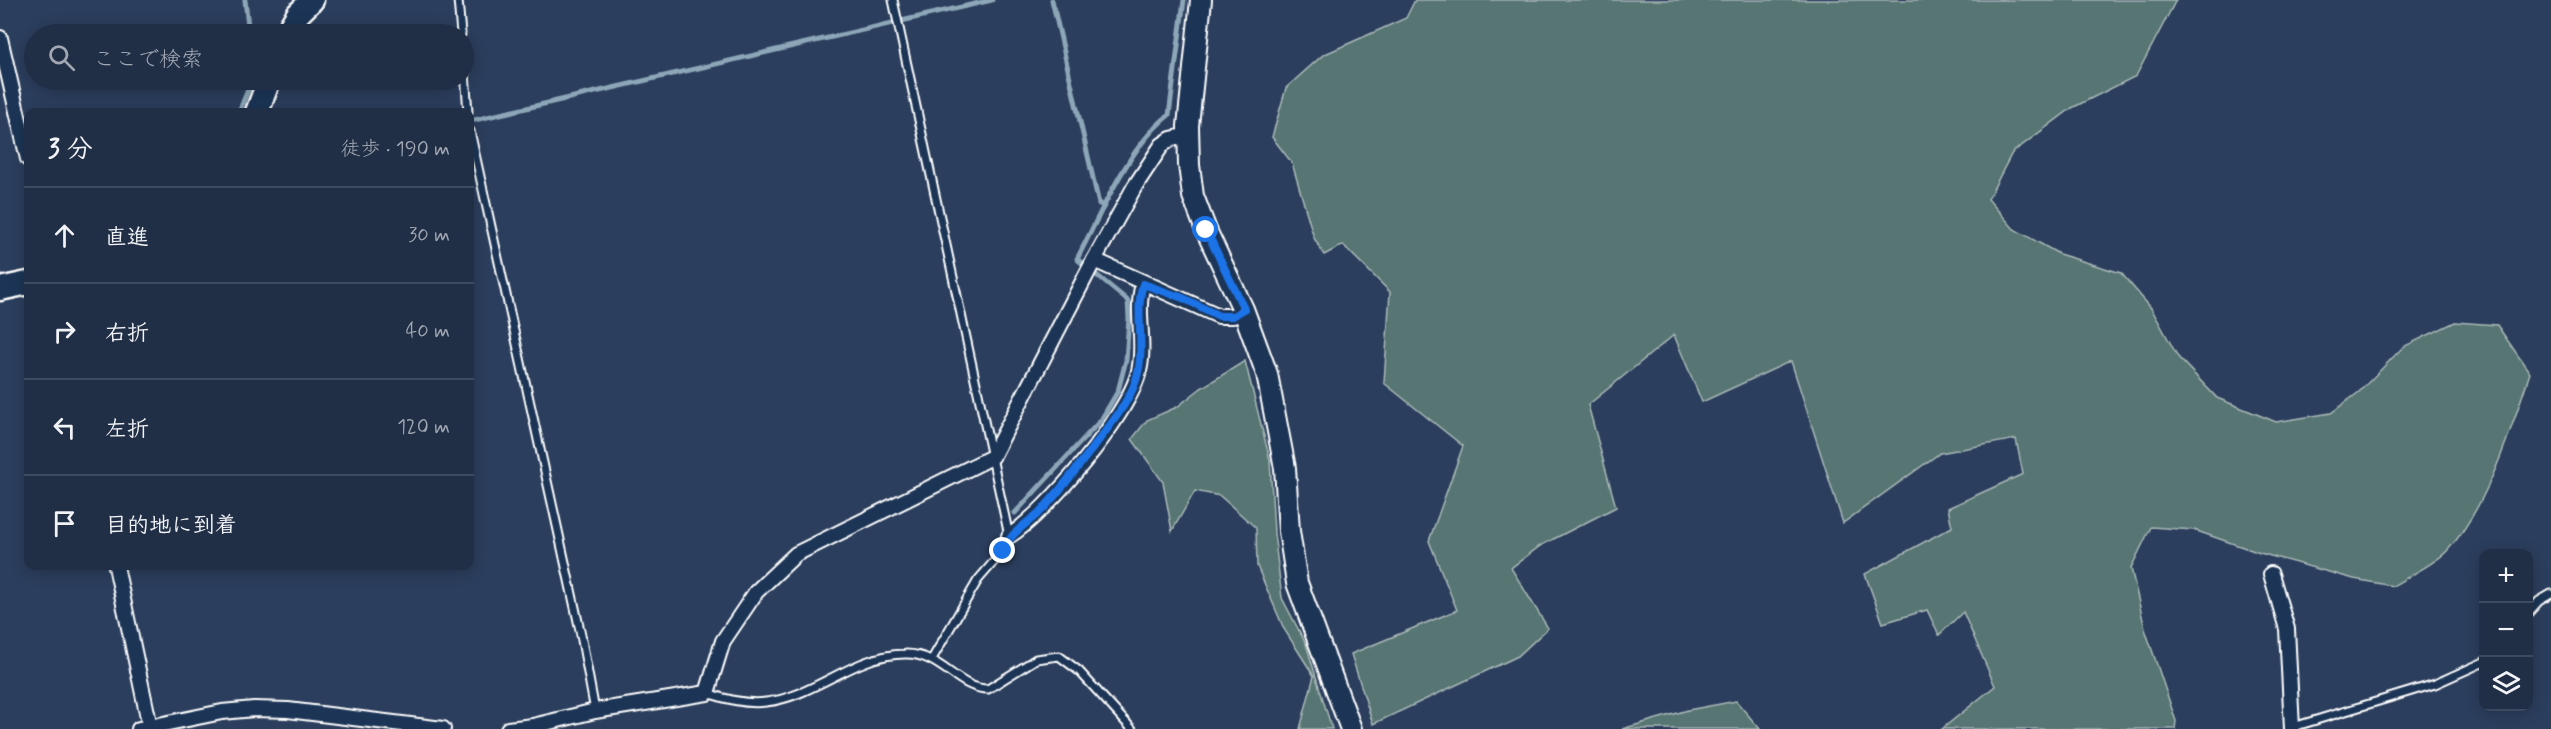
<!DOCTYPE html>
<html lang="ja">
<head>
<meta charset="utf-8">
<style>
  :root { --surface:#202e46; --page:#28364d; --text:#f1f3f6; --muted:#a2a8b3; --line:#3d4a5f }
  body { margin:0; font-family:Mynerve,"Klee One",sans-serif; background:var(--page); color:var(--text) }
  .controls { position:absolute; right:18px; bottom:18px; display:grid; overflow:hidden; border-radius:12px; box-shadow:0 3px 15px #0003 }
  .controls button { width:54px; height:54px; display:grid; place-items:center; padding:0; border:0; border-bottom:2px solid var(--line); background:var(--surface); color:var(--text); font:30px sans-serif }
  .stop { position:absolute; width:18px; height:18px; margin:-14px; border:4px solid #1a73e8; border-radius:50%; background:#fff }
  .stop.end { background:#1a73e8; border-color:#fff; box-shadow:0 2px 6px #0008 }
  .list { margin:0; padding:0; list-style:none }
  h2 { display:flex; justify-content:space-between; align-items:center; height:78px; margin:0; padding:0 24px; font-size:26px }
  h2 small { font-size:20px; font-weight:400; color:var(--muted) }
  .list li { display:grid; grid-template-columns:39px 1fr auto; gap:18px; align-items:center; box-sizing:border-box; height:96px; padding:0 24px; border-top:2px solid var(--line) }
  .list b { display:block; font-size:22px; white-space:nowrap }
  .list em { font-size:20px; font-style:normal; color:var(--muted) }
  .icon { flex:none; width:33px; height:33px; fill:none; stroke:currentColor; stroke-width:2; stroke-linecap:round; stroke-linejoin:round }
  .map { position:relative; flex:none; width:2551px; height:729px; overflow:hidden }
  .search { position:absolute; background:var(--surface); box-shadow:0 3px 15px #0003; left:24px; top:24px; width:450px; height:66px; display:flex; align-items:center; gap:15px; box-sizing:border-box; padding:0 21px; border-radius:33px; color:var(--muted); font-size:22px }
  .panel { position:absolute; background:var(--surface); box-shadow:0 3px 15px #0003; left:24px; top:108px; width:450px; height:462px; border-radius:12px }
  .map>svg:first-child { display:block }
  .green { fill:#577573; stroke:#abbab9; stroke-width:1.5 }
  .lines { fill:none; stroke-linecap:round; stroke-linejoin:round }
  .stream { stroke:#8da6b8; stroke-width:5 }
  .lane-casing { stroke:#fff; stroke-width:11 }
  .street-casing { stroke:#fff; stroke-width:18 }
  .secondary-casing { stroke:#fff; stroke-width:24 }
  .primary-casing { stroke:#fff; stroke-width:27 }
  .lane { stroke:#1d3557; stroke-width:7 }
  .street { stroke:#1d3557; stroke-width:14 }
  .secondary { stroke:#1d3557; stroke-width:20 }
  .primary { stroke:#1d3557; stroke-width:22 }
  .route { stroke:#1a73e8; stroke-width:8 }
</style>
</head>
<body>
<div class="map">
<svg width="2551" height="729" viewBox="0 0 2551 729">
  <rect width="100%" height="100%" fill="#2b3e5d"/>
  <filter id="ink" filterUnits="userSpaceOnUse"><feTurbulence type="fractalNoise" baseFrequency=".0167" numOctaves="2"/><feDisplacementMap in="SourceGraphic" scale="12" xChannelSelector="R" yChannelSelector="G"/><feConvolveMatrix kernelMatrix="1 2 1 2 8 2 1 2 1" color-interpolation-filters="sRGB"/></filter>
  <g filter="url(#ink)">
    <!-- green -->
    <g class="green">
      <path d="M1415,0h761l-40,76 -64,32 -60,45 -24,46 26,30 45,25 62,19 30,35 27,49 39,41 59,24 55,-9 28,-21 44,-45 52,-25 42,3 33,48c-19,56 -43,135 -83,178 -12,13 -39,25 -54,35l-39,-7 -94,-26 -66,-23 -43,-3 -20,41 14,61 31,92 -1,8h-233l53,-43 -32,-74 -24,23 -12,-25 -44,13 -18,-49 87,-47 -4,-19 75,-34 -7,-35 -76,14 -97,70 -52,-162 -89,41 -28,-67 -86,70 28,102 -76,39 -29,22 37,60 -30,28 -145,68 -22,-70 106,-44 -28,-69 34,-95 -79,-63 6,-91 -47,-47 -19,10 -10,-17 -22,-75 -20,-26 14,-49 37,-33 83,-37z"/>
      <path d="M1245,361l25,99 4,73 8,65 24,46 26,85h-32l14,-53 -30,-47 -27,-63 -1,-38 -36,-32 -25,-5 -23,40 -9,-49 -31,-43 15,-19 30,-13 24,-19z"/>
      <path d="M1736,701l24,28h-138l66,-19z"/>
    </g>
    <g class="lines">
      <!-- stream -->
      <g class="stream">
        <path d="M245,0l4,34"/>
        <path d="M1052,0l47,204 6,2"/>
        <path d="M239,112l13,-32"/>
        <path d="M470,121l522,-121"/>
        <path d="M1015,513l86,-93 17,-29 8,-31 3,-42 -1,-17 -51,-42c24,-46 51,-112 92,-144l15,-115"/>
      </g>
      <defs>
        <g id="lane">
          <path d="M458,0l3,34"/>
          <path d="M893,0l116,536 -6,15 -25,29 -46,79"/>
          <path d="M464,60l4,52"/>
          <path d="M470,131l111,504 14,76"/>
          <path d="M2528,613l11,-12 12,-7"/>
          <path d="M707,693c18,6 40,12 59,9 49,-5 88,-48 139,-48 36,-1 52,35 83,35l48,-30 23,-3 20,15 53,58"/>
          <path d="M2293,727l142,-43 49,-22"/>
        </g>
        <g id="street">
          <path d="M0,38l28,121"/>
          <path d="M1094,260l125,56h14l10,-7"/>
          <path d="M1009,536c38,-24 120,-121 130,-165 7,-28 -4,-60 4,-87"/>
          <path d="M116,566l34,161"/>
          <path d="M2271,574l16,55 5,100"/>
          <path d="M139,729l83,-17 32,-3 34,1 155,19"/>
          <path d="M508,729l25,-3 62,-15 112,-18 16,-52 33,-49 40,-38 196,-97 102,-197 41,-74 27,-41 9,-6 17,-4"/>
        </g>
        <path id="secondary" d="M1201,0l-13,126 1,39 4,31 13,34 37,79 24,65 18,94 4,63 8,52 54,146"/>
        <g id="primary">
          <path d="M286,34l12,-20 14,-14"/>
          <path d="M257,112l12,-32"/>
          <path d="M0,289l28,-6"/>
        </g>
      </defs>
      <!-- lane casing -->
      <use href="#lane" class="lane-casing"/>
      <!-- street casing -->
      <use href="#street" class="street-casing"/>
      <!-- secondary casing -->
      <use href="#secondary" class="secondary-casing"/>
      <!-- primary casing -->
      <use href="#primary" class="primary-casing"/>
      <!-- lane -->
      <use href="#lane" class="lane"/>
      <!-- street -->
      <use href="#street" class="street"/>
      <!-- secondary -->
      <use href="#secondary" class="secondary"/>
      <!-- primary -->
      <use href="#primary" class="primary"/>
    </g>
  </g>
  <g class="lines" filter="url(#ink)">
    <!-- route -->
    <path class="route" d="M1003,551c8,-20 25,-27 40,-42 18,-19 33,-40 49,-60 15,-20 31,-39 41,-61 16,-36 0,-72 10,-104l40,14 36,18h14l11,-7 -38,-79"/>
  </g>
</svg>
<div class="controls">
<button>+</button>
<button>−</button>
<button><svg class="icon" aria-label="layers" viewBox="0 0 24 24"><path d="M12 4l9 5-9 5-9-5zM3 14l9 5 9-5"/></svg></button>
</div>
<div class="stop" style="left:1206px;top:230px"></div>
<div class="stop end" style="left:1003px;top:551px"></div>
<div class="search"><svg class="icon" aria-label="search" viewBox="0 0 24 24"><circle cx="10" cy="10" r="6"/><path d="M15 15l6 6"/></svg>ここで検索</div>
<section class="panel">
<h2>3 分<small>徒歩 · 190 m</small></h2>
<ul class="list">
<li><svg class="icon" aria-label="ahead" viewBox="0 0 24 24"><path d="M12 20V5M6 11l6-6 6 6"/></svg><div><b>直進</b></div><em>30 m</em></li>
<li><svg class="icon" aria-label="right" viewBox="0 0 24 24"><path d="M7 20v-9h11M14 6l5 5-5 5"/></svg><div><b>右折</b></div><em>40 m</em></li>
<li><svg class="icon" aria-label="left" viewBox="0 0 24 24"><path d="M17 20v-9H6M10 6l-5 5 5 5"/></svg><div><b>左折</b></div><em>120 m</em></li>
<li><svg class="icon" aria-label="arrive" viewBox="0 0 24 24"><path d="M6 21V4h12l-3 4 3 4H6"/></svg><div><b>目的地に到着</b></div></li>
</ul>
</section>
</div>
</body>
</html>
